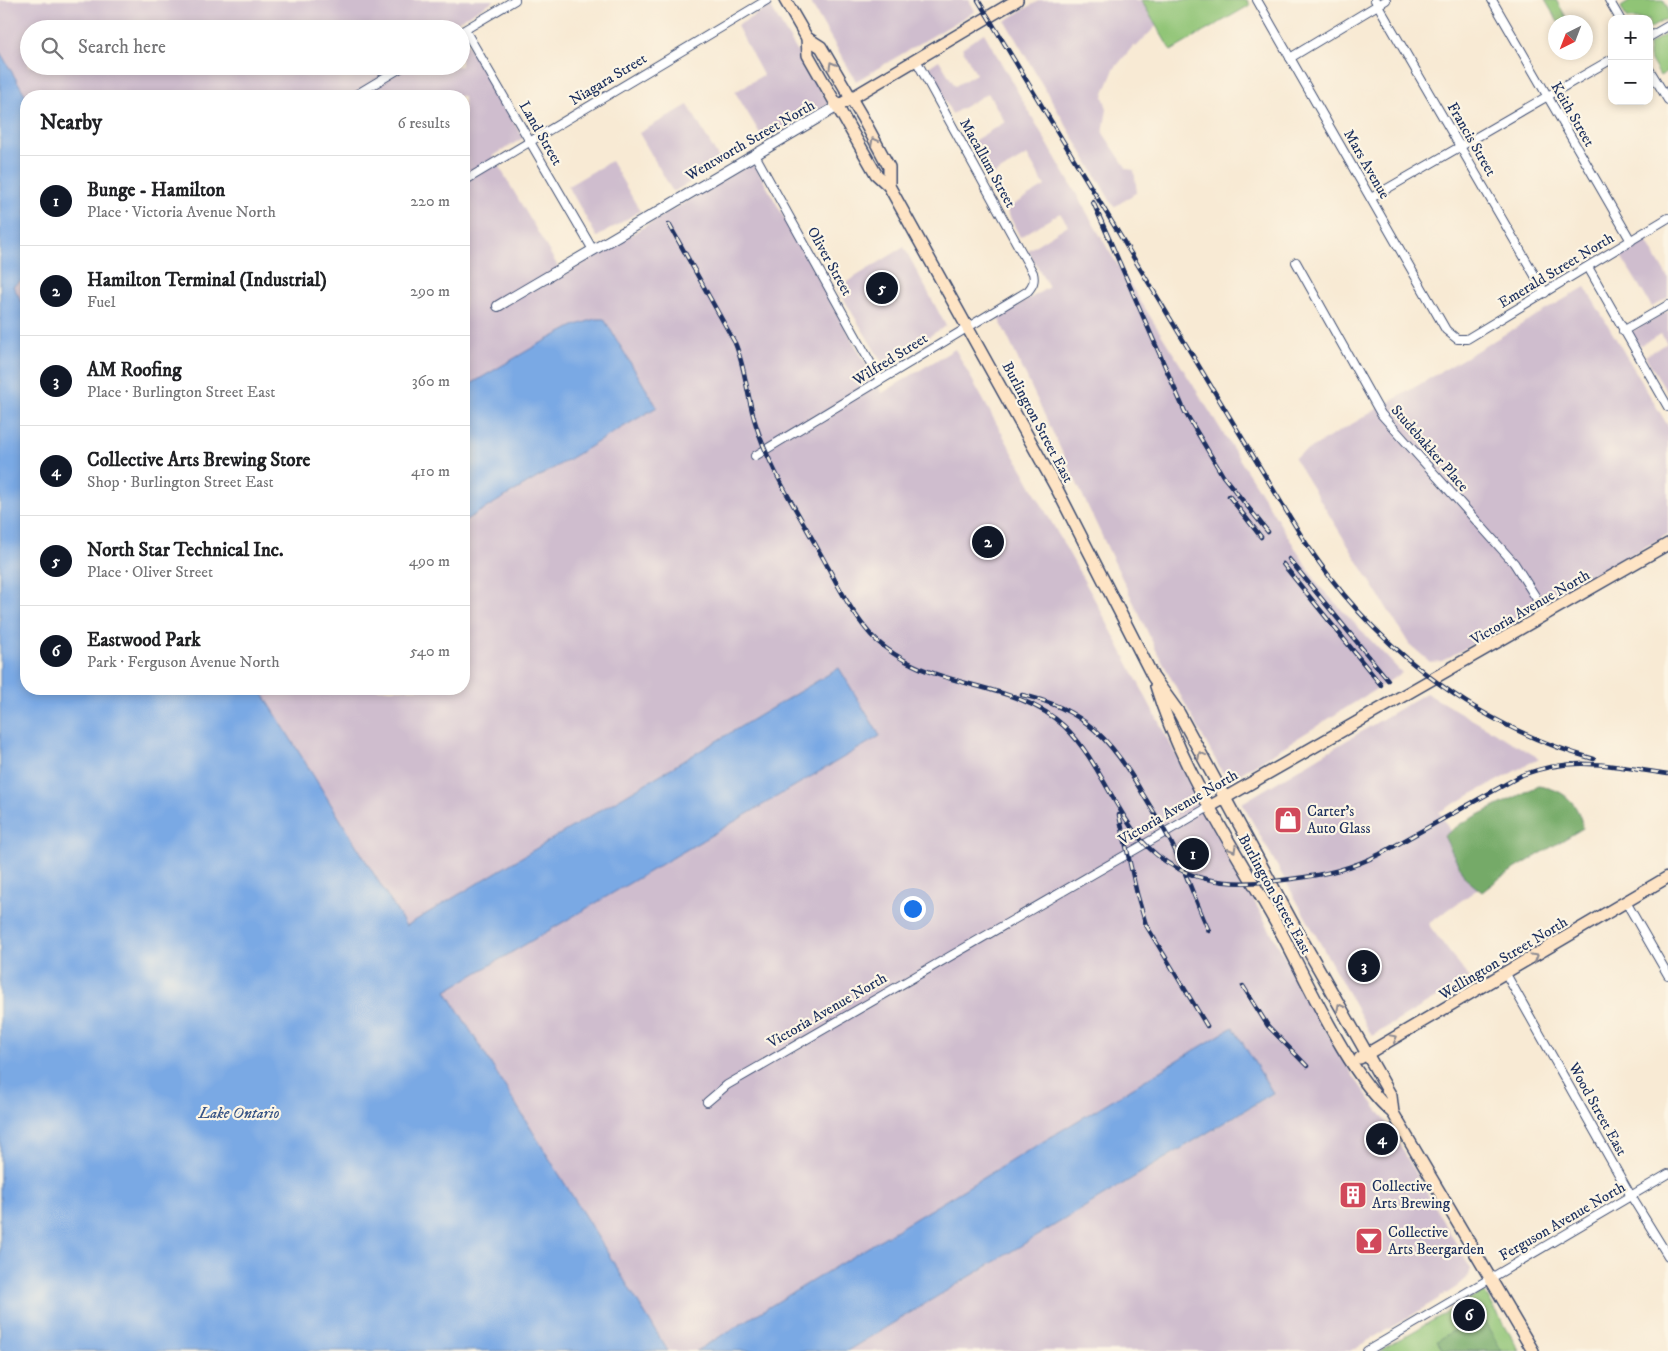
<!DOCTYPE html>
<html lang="en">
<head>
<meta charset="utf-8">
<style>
  :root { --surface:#fff; --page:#f6f6f6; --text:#202124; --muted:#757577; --line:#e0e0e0; --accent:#111827 }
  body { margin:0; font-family:"IM FELL DW Pica",serif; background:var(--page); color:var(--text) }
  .controls { position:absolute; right:15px; top:15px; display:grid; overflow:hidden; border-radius:10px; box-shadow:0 2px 8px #0003 }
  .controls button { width:45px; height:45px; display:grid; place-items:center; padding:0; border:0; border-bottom:1px solid var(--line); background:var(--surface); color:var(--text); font:25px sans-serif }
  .compass { position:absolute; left:1548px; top:15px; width:45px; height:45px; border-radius:50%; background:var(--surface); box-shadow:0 2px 8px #0003; rotate:222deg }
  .you { position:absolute; left:912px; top:908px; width:18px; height:18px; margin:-12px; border:4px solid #fff; border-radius:50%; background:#1a73e8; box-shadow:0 0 0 8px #1a73e833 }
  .badge { display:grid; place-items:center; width:32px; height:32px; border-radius:50%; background:var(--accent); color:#fff; font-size:16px; font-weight:700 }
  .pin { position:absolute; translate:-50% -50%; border:2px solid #fff; box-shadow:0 1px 5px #0006 }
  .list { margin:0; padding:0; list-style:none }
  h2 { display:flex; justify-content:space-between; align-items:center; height:65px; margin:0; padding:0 20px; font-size:21px }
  h2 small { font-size:16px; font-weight:400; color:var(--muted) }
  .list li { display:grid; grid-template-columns:32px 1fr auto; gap:15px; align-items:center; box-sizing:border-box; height:90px; padding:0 20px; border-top:1px solid var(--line) }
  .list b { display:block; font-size:19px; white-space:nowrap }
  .list p { margin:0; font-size:16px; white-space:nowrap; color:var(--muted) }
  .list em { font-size:16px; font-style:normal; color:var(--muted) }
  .icon { flex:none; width:28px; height:28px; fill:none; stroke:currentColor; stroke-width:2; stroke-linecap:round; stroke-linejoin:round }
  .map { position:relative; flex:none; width:1668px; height:1351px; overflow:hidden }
  .search { position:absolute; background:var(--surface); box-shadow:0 2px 8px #0003; left:20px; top:20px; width:450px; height:55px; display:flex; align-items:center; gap:12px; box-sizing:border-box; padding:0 18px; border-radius:28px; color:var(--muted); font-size:19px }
  .panel { position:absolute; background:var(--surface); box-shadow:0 2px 8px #0003; left:20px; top:90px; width:450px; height:605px; border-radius:20px }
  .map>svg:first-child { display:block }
  .industrial { fill:#cfbdce }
  .green { fill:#90c476; stroke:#567a6a }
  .forest { fill:#74aa67; stroke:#486c62 }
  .water { fill:#7aa9e4; stroke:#4a6ca1 }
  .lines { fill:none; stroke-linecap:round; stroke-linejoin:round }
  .minor-casing { stroke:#3c4b70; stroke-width:10 }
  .tertiary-casing { stroke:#3c4b70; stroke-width:12 }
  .secondary-casing { stroke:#3c4b70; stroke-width:14 }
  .minor { stroke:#fff; stroke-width:8 }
  .tertiary { stroke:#fff; stroke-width:10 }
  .secondary { stroke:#fee4c5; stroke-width:11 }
  .rail-casing { stroke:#1b2f5e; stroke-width:4.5 }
  .rail { stroke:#fcf5e5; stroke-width:2.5; stroke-dasharray:8; stroke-linecap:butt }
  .oneway { stroke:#8c8a92 }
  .labels { text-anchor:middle; stroke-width:4.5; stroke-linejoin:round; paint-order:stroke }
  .street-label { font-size:15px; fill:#1b2f5e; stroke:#fcf5e5 }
  .poi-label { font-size:15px; fill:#1b2f5e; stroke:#fcf5e5; text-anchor:start }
  .water-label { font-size:16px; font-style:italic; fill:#385486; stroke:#fcf5e5 }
</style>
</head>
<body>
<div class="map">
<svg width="1668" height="1351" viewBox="0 0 1668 1351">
  <rect width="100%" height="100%" fill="#fcf5e5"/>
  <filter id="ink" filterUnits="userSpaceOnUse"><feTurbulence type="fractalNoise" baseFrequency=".02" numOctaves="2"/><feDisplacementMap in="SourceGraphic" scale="10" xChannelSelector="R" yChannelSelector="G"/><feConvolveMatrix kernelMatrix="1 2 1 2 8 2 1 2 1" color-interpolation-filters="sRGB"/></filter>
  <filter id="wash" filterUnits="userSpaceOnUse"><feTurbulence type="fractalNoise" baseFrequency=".0096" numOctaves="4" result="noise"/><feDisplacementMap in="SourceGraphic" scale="20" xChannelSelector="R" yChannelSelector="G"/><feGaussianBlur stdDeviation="1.12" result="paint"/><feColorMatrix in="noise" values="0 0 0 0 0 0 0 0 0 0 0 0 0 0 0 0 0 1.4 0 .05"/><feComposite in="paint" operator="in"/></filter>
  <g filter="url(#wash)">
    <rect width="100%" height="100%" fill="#f8ead4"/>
    <!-- industrial -->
    <g class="industrial">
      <path d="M0,0h495l-40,23 3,6h-429v37h432v-32l62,104 -30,18 70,119 190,-113 129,231 73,-44 146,262 113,217 87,159 52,89 34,47 82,143 1,3 -3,9 -10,9 -43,27 -64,37h-503l426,-257 -40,-67 -537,324h-28l-223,-360 434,-255 -41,-68 -432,258 -146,-237h204v-168l193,-114 -61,-88 -22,7 -37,19 -73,43v-292h-438l-26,-44z"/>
      <path d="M809,0h160l6,11 -119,70z"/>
      <path d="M1040,0h101l15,26 -20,21 -2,-2 -20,24 -11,27 4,13 -4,24 24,36 7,1 3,22 -23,15 -109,-186z"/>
      <path d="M770,6l59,98 -65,36 -29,-48 28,-17 -26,-49z"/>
      <path d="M984,33l125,218 210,335 83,87 -167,104 -13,-5 -64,-118 -160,-337 51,-30 -21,-37 40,-25 -8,-12 -40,24 -14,-28 39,-23 -18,-31 -39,23 -18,-35 35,-21 -17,-29 -36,21 -22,-42v-6l9,-6 16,26 21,-12 -14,-26z"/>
      <path d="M688,105l34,59 -49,28 -34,-59z"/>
      <path d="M611,161l29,50 -43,26 -29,-51z"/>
      <path d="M1646,241l22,37v19l-16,10 -31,-51z"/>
      <path d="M904,247l42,79 -63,38 -46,-76z"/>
      <path d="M26,278v31l-14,-23z"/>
      <path d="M1585,287l83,139v108l-226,127 -12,1 -21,-18 -115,-186z"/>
      <path d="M1668,311v82l-23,-37 22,-13 -6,-9 -22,12 -8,-14z"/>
      <path d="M1426,693l113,65 -100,54 43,74 -54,38 41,54 -97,58 -130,-233z"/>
    </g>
    <!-- green -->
    <g class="green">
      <path d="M1141,0h106l3,5 -79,46z"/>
      <path d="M1545,0h11l13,22h-11z"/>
      <path d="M1632,0h31l5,8v10l-19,11v-10h-22l-6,-12z"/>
      <path d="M1668,33v38l-8,5 -11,-19v-13z"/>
      <path d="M1481,1293h4l35,58h-141z"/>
    </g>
    <!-- forest -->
    <g class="forest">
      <path d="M1538,786c26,3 40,16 45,42l-83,50 -18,14 -17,-14 -21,-42 18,-13z"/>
      <path d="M1480,1314l22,37h-59l-6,-10z"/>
    </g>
    <!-- water -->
    <g class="water">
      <path d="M0,52l26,44v182l-13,8 13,23v380h234l146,237 433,-258 41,68 -434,255 222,360h-668z"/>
      <path d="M595,319h9l53,88 -193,114v-133l73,-43 37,-19z"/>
      <path d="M1233,1027l40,66 -426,258h-151z"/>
    </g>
  </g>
  <g filter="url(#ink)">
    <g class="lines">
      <defs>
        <g id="minor">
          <path d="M1257,0l189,330 11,9h10l201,-121"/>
          <path d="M1375,0l170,293"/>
          <path d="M1492,0l139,241"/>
          <path d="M1609,0l11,19"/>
          <path d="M465,30l128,220"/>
          <path d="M461,32l54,-32"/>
          <path d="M1649,37l19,-11"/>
          <path d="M1290,58l96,-58"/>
          <path d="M1649,69l19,31"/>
          <path d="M354,96l50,-30"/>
          <path d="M755,155l125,225"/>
          <path d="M464,181l303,-181"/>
          <path d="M1371,198l241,-139"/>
          <path d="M1296,262l85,152 133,149 33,52"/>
          <path d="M1588,267l80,140"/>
          <path d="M1623,331l45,-26"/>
          <path d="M755,456l273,-165c5,-6 7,-10 5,-18l-117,-213"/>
          <path d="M1626,902l42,73"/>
          <path d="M1506,974l125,222 37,60"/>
          <path d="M707,1102l20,-17 482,-278"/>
          <path d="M1367,1351l301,-177"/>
        </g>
        <path id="tertiary" d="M498,306l340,-200"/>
        <g id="secondary">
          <path d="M785,0l22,38 1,17 68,119 13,12 169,305 95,186 26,36 112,207 100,176 2,17 140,238"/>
          <path d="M807,38l14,9 41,70 27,50v19"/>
          <path d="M838,106l179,-106"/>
          <path d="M1156,686c27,90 83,168 127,250 27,51 67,141 110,177"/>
          <path d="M1209,807l459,-263"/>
          <path d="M1360,1058l308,-181"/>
        </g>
      </defs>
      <!-- minor casing -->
      <use href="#minor" class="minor-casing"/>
      <!-- tertiary casing -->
      <use href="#tertiary" class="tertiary-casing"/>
      <!-- secondary casing -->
      <use href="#secondary" class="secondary-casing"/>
      <!-- minor -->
      <use href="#minor" class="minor"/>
      <!-- tertiary -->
      <use href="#tertiary" class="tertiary"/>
      <!-- secondary -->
      <use href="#secondary" class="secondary"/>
      <defs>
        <g id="rail">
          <path d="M978,0l324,537c67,106 170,188 292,222"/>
          <path d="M1093,202l92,210 38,64 45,56"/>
          <path d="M669,224l66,119c11,26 12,55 21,82 14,45 41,85 63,126 16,28 30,59 52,84 9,10 21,18 33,25 50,29 116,25 160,66 31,30 45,71 70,105 41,54 95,57 157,48 32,-4 60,-10 89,-25l142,-79c43,-16 75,-12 120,-5"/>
          <path d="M1229,496l32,41"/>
          <path d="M1289,559l99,121"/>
          <path d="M1283,564l98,121"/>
          <path d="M1022,695c63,13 92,48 122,101 12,20 25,40 34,61 11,24 20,50 31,74"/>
          <path d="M1635,769l33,5"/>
          <path d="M1119,815l18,79 9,31 61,101"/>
          <path d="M1243,986l25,40 39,40"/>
        </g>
      </defs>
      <!-- rail casing -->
      <use href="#rail" class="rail-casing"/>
      <!-- rail -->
      <use href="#rail" class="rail"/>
    </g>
    <!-- one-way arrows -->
    <defs><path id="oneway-chevron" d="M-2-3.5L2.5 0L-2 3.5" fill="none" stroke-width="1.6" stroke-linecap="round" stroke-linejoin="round" transform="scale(1.25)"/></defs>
    <g class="oneway">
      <use href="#oneway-chevron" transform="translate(832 65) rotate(-120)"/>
      <use href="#oneway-chevron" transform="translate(874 141) rotate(-118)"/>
      <use href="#oneway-chevron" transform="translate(1201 755) rotate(-118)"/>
      <use href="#oneway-chevron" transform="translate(1233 849) rotate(60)"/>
      <use href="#oneway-chevron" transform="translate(1535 957) rotate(-31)"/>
      <use href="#oneway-chevron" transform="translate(1340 1007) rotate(-118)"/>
      <use href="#oneway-chevron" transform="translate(1394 1038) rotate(-29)"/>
    </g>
  </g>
  <!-- icons -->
  <defs>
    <symbol id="shop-square" viewBox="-11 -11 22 22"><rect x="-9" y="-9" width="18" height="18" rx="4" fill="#d1495b" stroke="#fcf5e5"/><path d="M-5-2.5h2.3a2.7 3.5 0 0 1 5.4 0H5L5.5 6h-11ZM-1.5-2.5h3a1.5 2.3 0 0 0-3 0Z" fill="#fff"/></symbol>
    <symbol id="building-square" viewBox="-11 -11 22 22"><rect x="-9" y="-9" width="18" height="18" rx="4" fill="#d1495b" stroke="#fcf5e5"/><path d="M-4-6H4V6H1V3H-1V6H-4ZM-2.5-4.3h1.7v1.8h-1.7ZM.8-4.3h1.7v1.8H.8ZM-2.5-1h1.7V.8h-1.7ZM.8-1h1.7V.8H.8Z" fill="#fff"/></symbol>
    <symbol id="bar-square" viewBox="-11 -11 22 22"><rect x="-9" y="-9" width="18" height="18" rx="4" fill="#d1495b" stroke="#fcf5e5"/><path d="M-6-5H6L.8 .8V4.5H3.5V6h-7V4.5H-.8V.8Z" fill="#fff"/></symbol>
  </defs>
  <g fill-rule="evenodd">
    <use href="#shop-square" x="1272" y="804" width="32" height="32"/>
    <use href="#building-square" x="1337" y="1179" width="32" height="32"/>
    <use href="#bar-square" x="1353" y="1225" width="32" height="32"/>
  </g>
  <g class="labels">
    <!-- street labels -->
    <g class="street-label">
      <text transform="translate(608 79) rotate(-31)" y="5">Niagara Street</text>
      <text transform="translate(1573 114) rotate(60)" y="5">Keith Street</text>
      <text transform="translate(541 133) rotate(60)" y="5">Land Street</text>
      <text transform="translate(1472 139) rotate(60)" y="5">Francis Street</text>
      <text transform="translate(750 140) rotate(-30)" y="5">Wentworth Street North</text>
      <text transform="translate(988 163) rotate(61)" y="5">Macallum Street</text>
      <text transform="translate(1367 164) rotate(60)" y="5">Mars Avenue</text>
      <text transform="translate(830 261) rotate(61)" y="5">Oliver Street</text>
      <text transform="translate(1556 270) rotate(-31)" y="5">Emerald Street North</text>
      <text transform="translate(890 359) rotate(-32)" y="5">Wilfred Street</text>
      <text transform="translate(1038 422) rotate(62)" y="5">Burlington Street East</text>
      <text transform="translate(1430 448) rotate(49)" y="5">Studebakker Place</text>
      <text transform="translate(1530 607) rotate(-30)" y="5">Victoria Avenue North</text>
      <text transform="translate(1178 807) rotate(-30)" y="5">Victoria Avenue North</text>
      <text transform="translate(1275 894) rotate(61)" y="5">Burlington Street East</text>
      <text transform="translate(1503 958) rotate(-31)" y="5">Wellington Street North</text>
      <text transform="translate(827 1010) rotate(-30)" y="5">Victoria Avenue North</text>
      <text transform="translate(1598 1109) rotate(61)" y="5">Wood Street East</text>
      <text transform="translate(1562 1221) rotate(-30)" y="5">Ferguson Avenue North</text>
    </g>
    <!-- poi labels -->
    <g class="poi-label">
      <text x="1307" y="816">Carter's<tspan x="1307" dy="17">Auto Glass</tspan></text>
      <text x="1372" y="1191">Collective<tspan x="1372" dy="17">Arts Brewing</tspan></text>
      <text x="1388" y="1237">Collective<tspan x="1388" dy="17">Arts Beergarden</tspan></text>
    </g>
    <!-- water labels -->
    <g class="water-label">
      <text x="239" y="1118">Lake Ontario</text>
    </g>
  </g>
</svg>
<div class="controls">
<button>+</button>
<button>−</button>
</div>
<svg class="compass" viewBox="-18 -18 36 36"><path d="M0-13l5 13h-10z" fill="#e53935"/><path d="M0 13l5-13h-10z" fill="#757577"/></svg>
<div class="you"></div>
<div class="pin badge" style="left:1193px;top:854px">1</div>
<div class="pin badge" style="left:988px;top:542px">2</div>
<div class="pin badge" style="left:1364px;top:966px">3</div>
<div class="pin badge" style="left:1382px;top:1139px">4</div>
<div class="pin badge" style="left:882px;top:288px">5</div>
<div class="pin badge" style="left:1469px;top:1315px">6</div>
<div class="search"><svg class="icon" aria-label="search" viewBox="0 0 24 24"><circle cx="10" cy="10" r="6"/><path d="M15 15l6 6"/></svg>Search here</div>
<section class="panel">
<h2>Nearby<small>6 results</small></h2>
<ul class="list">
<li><span class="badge">1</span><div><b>Bunge - Hamilton</b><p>Place · Victoria Avenue North</p></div><em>220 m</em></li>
<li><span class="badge">2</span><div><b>Hamilton Terminal (Industrial)</b><p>Fuel</p></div><em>290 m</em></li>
<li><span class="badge">3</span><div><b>AM Roofing</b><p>Place · Burlington Street East</p></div><em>360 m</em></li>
<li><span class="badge">4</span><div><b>Collective Arts Brewing Store</b><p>Shop · Burlington Street East</p></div><em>410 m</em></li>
<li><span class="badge">5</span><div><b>North Star Technical Inc.</b><p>Place · Oliver Street</p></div><em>490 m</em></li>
<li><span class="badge">6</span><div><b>Eastwood Park</b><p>Park · Ferguson Avenue North</p></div><em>540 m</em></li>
</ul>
</section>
</div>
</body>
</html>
